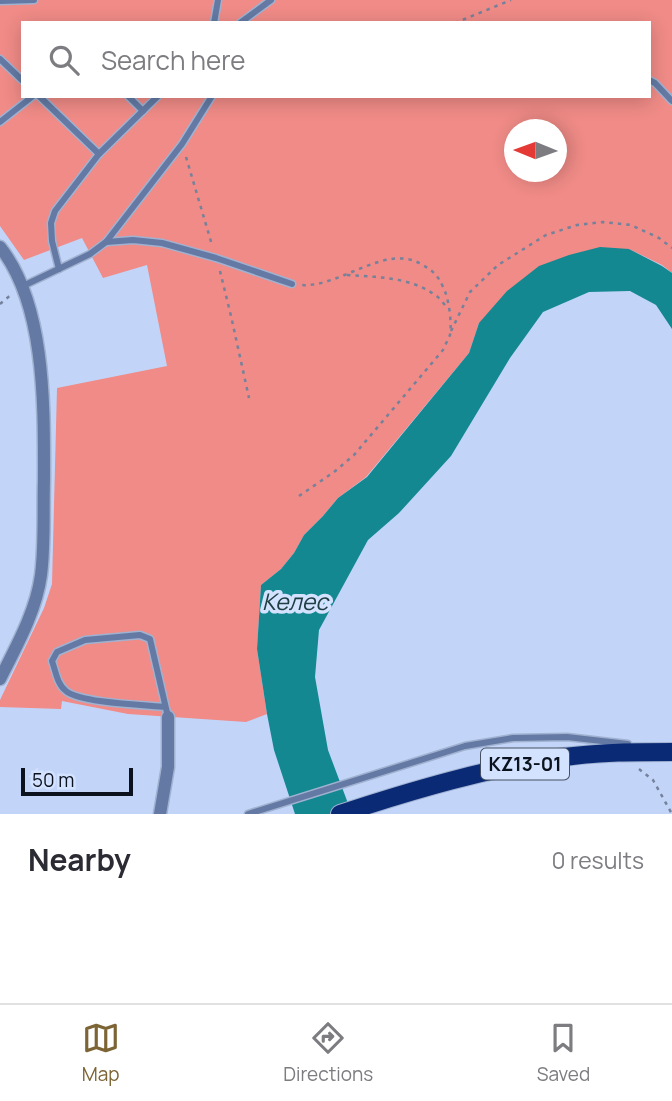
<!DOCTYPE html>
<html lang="en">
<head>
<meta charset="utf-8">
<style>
  :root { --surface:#fff; --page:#f7f7f7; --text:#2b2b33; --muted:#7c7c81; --line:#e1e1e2; --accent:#7c6434 }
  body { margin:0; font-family:Manrope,sans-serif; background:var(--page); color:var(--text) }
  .compass { position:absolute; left:504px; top:119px; width:63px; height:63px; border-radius:50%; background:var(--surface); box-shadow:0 4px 18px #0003; rotate:271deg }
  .scale { position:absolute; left:21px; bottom:18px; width:112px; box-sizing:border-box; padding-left:7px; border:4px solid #0b111d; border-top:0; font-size:19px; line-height:24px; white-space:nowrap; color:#0b111d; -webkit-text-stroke:5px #d3e2ff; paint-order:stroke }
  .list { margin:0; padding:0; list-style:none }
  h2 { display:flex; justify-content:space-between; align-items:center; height:91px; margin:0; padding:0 28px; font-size:30px }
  h2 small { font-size:23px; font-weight:400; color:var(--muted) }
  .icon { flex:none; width:38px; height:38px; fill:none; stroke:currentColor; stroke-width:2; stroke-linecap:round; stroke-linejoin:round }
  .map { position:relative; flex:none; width:672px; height:814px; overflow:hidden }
  .search { position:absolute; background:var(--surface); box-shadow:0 4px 18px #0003; left:21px; right:21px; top:21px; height:77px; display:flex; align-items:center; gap:18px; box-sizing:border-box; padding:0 24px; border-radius:0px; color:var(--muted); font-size:26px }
  .sheet { height:189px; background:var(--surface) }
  nav { display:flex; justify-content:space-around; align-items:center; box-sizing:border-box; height:98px; border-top:2px solid var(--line); background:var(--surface); font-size:19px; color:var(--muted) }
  nav a { display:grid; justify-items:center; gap:4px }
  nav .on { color:var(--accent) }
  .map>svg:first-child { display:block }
  .green { fill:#f08b87; fill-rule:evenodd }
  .water { fill:#138891 }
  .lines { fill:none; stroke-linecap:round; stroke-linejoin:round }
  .service-casing { stroke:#a1b2d1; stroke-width:9 }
  .minor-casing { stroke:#a1b2d1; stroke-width:15 }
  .primary-casing { stroke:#a1b2d1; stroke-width:20 }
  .path { stroke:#74829b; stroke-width:2.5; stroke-dasharray:3.5 5; stroke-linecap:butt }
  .service { stroke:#647aa4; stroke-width:6 }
  .minor { stroke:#647aa4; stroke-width:12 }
  .primary { stroke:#0a2a75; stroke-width:18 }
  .labels { text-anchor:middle; stroke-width:7; stroke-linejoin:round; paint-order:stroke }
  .shield { fill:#d3e2ff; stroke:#475061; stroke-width:2 }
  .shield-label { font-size:19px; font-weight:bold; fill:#0b111d }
  .water-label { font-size:23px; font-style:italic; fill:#203f42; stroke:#d3e2ff }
</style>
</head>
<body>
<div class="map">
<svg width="672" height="814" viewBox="0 0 672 814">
  <rect width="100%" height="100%" fill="#c2d5f9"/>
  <!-- green -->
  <path class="green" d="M0,0h672v273l-10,-8 -33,-16 -150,74 -10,30 -103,124 -28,21 -15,18 -19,19 -10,18 -13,16 -20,16 -4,64 10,65 -21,8 -118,-8 -66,-13 -1,8 -61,-2v-7l44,-92 8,-24 5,-196 110,-22 -20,-101 -44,13 -21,-40 -58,22 -24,-34zM23,23h626v73h-626zM514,130h42v42h-42z"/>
  <!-- water -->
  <path class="water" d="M600,247l29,2 33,17 10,7v56l-16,-24 -26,-14 -41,1 -46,20 -33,46 -59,98 -52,57 -31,27 -49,90 -4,47 13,73 24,64h-57l-21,-64 -7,-36 -10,-65 4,-64 20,-16 13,-16 10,-18 19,-19 15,-18 29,-21 102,-124 10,-30 28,-32 32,-25 30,-11z"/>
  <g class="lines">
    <defs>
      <g id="service">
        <path d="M0,1l34,-1"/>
        <path d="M214,23l4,-23"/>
        <path d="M240,23l31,-23"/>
        <path d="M0,59l23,22"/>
        <path d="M649,80l6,3 17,18"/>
        <path d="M39,96l60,58"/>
        <path d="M128,96l15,15"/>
        <path d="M0,122l33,-26"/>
        <path d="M106,242l27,-2 29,3 54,15 76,26"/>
        <path d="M59,269l-7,-28 -1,-18 4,-12 44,-57 59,-58"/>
        <path d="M23,286l67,-32 16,-12 76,-98 30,-48"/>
        <path d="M165,707c-20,-2 -85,-4 -99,-16 -9,-7 -10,-19 -14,-30l5,-9 28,-12 55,-5 10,4 18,78"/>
        <path d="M248,814l217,-68 48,-8 54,-1 61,7"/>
      </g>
      <g id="minor">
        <path d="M0,247c46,58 44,160 44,232 -1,32 1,65 -3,96 -5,37 -25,72 -41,104"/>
        <path d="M160,814l8,-47v-50"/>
      </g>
      <path id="primary" d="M340,814c73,-24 148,-46 224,-57 36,-5 72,-5 108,-5"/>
    </defs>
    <!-- service casing -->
    <use href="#service" class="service-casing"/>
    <!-- minor casing -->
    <use href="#minor" class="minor-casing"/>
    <!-- primary casing -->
    <use href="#primary" class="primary-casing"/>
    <!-- path -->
    <g class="path">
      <path d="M455,23l56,-23"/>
      <path d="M186,157l26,88"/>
      <path d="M220,271l11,45 18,82"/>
      <path d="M347,275c30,2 63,2 88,20 5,3 9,9 12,13"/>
      <path d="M0,304l12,-10"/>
      <path d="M451,331l19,-39 28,-27 48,-30 31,-10 26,-3 28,3 28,13 13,10"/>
      <path d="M299,496l35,-24 20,-17 89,-105c2,-5 5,-10 7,-15 2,-12 -1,-37 -7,-48 -5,-12 -11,-17 -22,-23 -36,-21 -81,24 -120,21"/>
      <path d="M639,769l14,11 19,34"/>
    </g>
    <!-- service -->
    <use href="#service" class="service"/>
    <!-- minor -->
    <use href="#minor" class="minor"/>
    <!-- primary -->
    <use href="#primary" class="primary"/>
  </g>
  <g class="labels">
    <!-- shield labels -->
    <rect class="shield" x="481" y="748.5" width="88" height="31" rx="5"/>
    <g class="shield-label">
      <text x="525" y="771">KZ13-01</text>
    </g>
    <!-- water labels -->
    <g class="water-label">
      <text x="295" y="610">Келес</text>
    </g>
  </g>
</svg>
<svg class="compass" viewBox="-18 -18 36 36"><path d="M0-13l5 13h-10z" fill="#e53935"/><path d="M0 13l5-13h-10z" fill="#7c7c81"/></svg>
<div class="scale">50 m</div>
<div class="search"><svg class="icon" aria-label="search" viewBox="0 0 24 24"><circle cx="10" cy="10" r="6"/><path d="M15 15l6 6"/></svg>Search here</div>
</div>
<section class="sheet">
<h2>Nearby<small>0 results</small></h2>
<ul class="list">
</ul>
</section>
<nav>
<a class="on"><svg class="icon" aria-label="map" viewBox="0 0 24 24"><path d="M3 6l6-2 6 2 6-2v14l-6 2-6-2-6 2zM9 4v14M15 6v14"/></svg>Map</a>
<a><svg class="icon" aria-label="directions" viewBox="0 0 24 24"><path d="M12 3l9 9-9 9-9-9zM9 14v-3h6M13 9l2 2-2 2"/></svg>Directions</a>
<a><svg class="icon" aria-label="saved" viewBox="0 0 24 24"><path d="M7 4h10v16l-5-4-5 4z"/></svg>Saved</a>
</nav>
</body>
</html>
